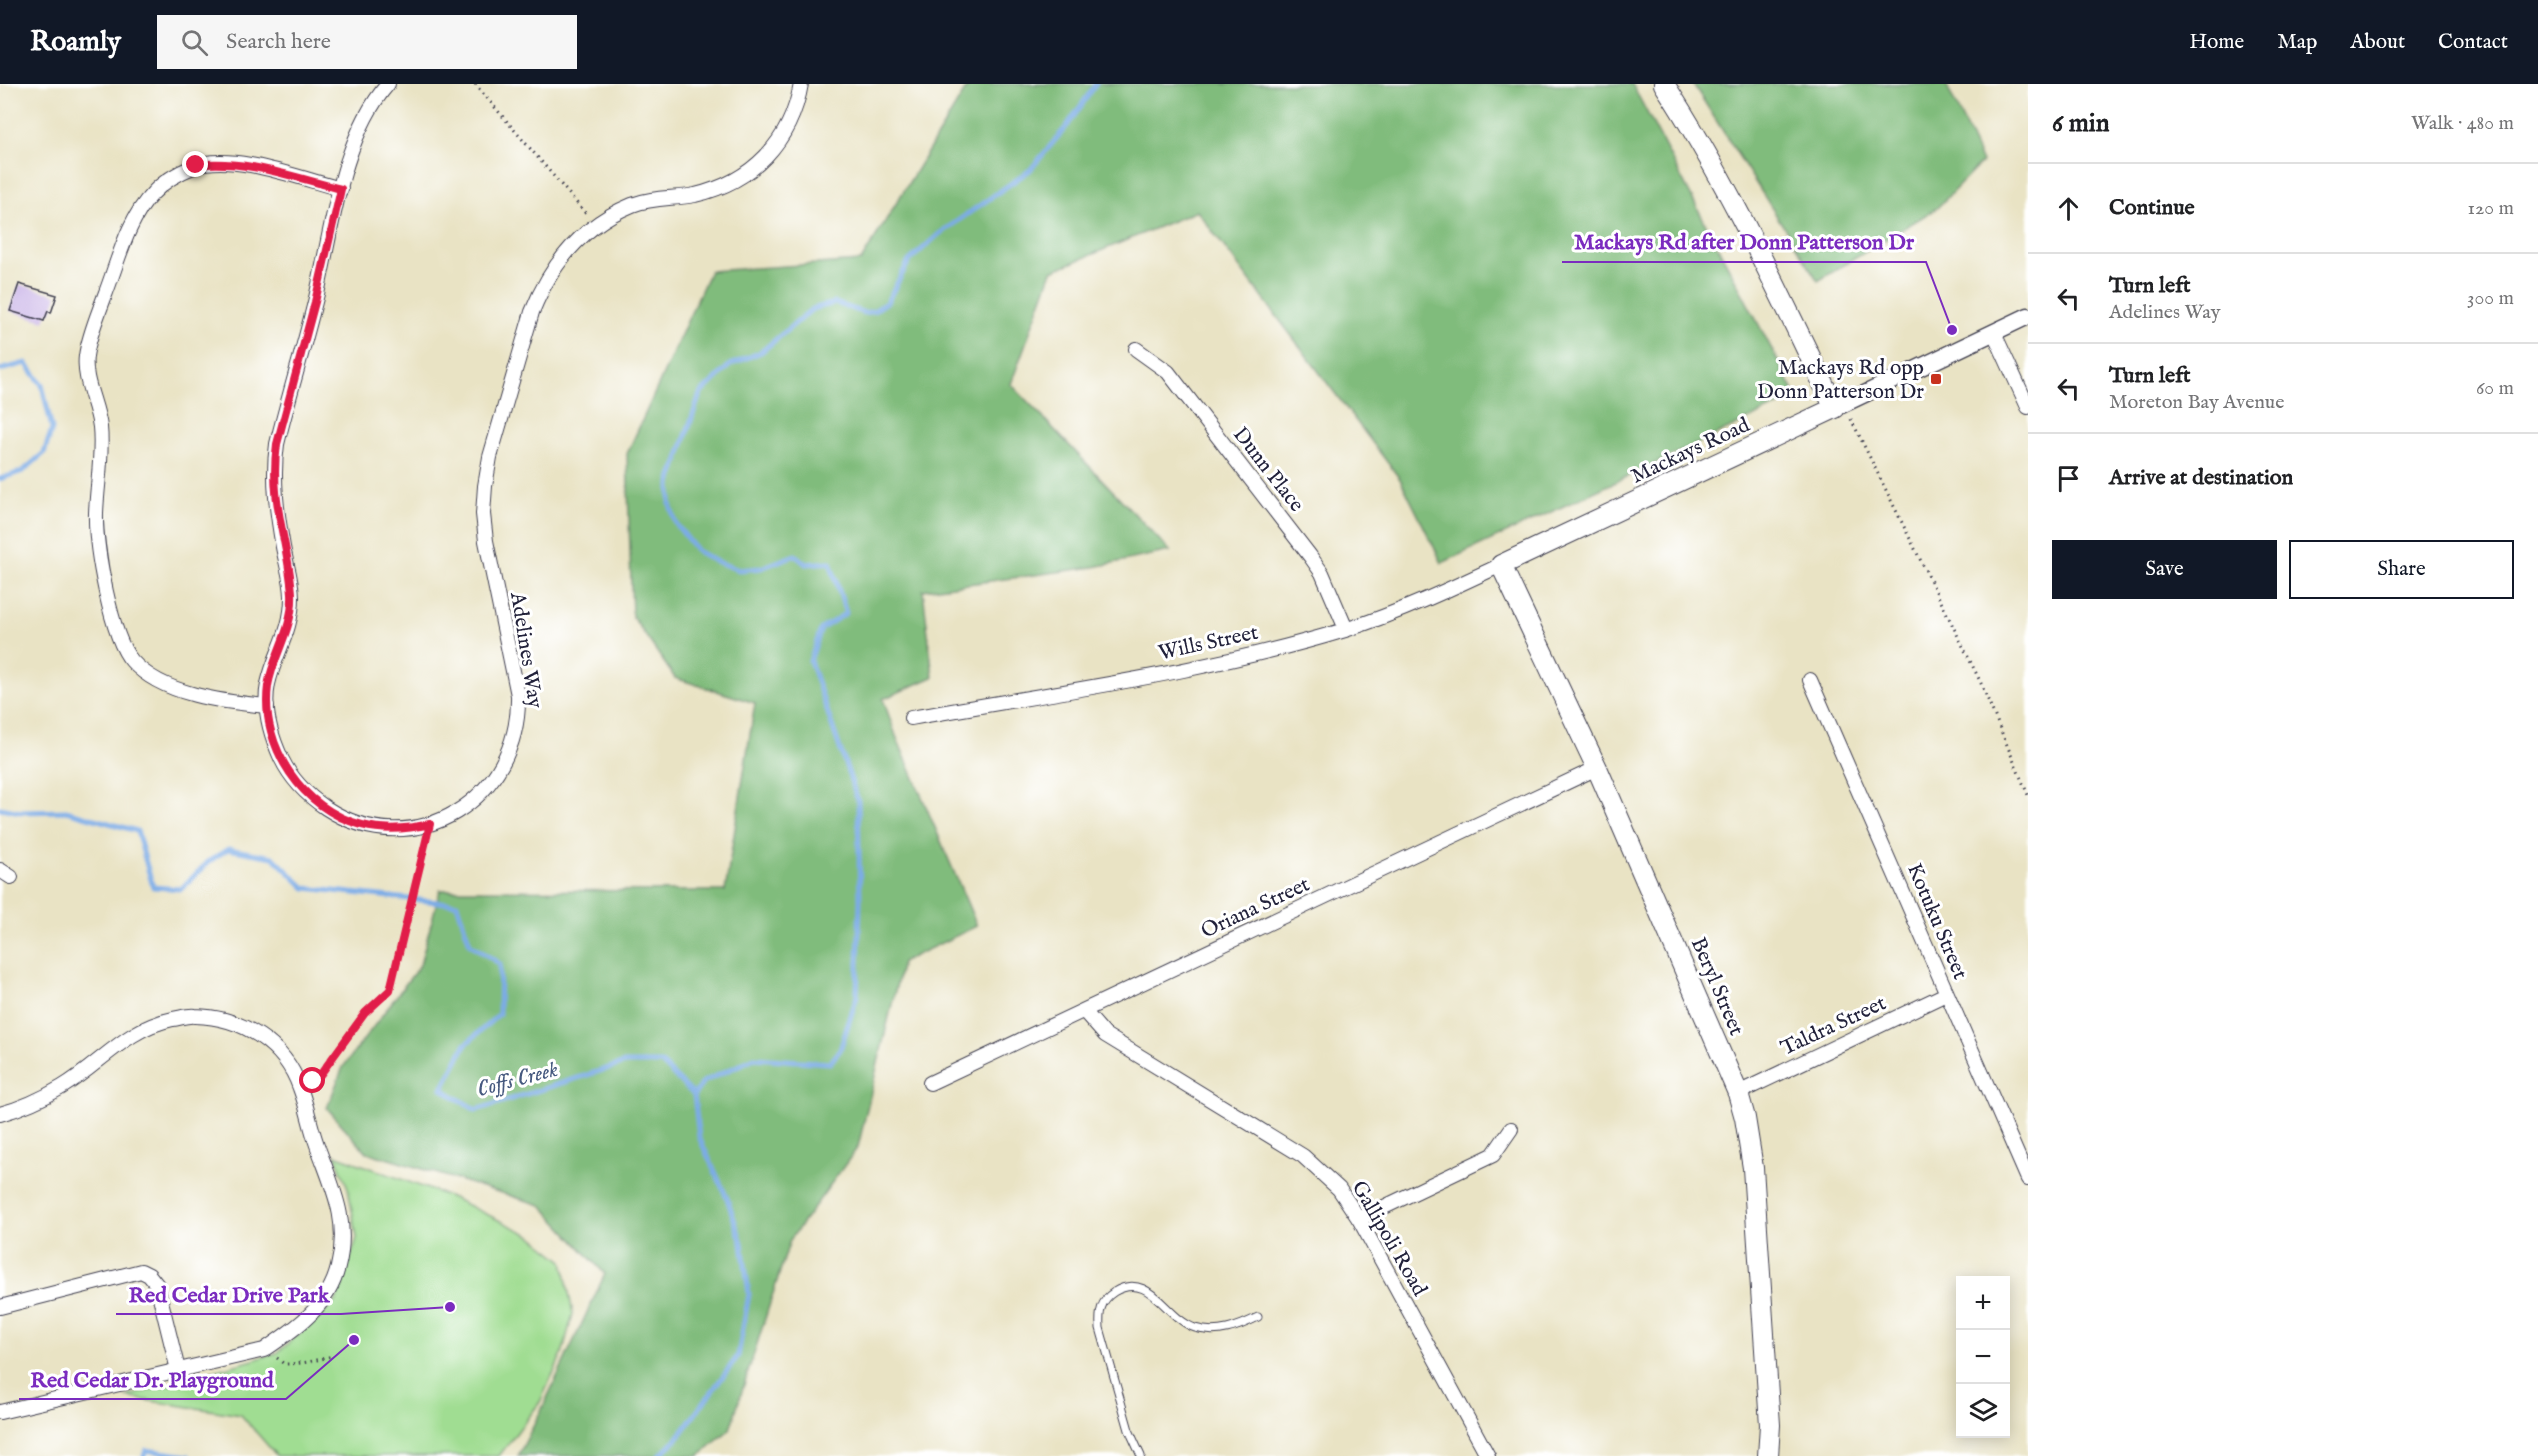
<!DOCTYPE html>
<html lang="en">
<head>
<meta charset="utf-8">
<style>
  :root { --surface:#fff; --page:#f6f6f6; --text:#202124; --muted:#757577; --line:#e0e0e0; --accent:#111827 }
  body { margin:0; font-family:"IM FELL English",serif; background:var(--page); color:var(--text) }
  .controls { position:absolute; right:18px; bottom:18px; display:grid; overflow:hidden; border-radius:0px; box-shadow:0 3px 15px #0003 }
  .controls button { width:54px; height:54px; display:grid; place-items:center; padding:0; border:0; border-bottom:2px solid var(--line); background:var(--surface); color:var(--text); font:30px sans-serif }
  .stop { position:absolute; width:18px; height:18px; margin:-14px; border:4px solid #e11d48; border-radius:50%; background:#fff }
  .stop.end { background:#e11d48; border-color:#fff; box-shadow:0 2px 6px #0008 }
  .list { margin:0; padding:0; list-style:none }
  h2 { display:flex; justify-content:space-between; align-items:center; height:78px; margin:0; padding:0 24px; font-size:26px }
  h2 small { font-size:20px; font-weight:400; color:var(--muted) }
  .list li { display:grid; grid-template-columns:39px 1fr auto; gap:18px; align-items:center; box-sizing:border-box; height:90px; padding:0 24px; border-top:2px solid var(--line) }
  .list b { display:block; font-size:22px; white-space:nowrap }
  .list p { margin:0; font-size:20px; white-space:nowrap; color:var(--muted) }
  .list em { font-size:20px; font-style:normal; color:var(--muted) }
  .actions { display:flex; gap:12px; padding:18px 24px }
  .actions a { flex:1; padding:14px 0; border:2px solid var(--accent); border-radius:0px; text-align:center; font-size:21px; color:var(--accent) }
  .actions .main { background:var(--accent); color:#fff }
  .icon { flex:none; width:33px; height:33px; fill:none; stroke:currentColor; stroke-width:2; stroke-linecap:round; stroke-linejoin:round }
  .map { position:relative; flex:none; width:2028px; height:1372px; overflow:hidden }
  header { display:flex; align-items:center; gap:36px; box-sizing:border-box; height:84px; padding:0 30px; background:var(--accent); color:#fff }
  header strong { font-size:28px }
  nav { display:flex; gap:33px; margin-inline-start:auto; font-size:21px }
  .search { width:420px; height:54px; background:var(--page); display:flex; align-items:center; gap:15px; box-sizing:border-box; padding:0 21px; border-radius:0px; color:var(--muted); font-size:22px }
  main { display:flex }
  aside { flex:1; background:var(--surface) }
  .map>svg:first-child { display:block }
  .green { fill:#a0dd92; stroke:#618066; stroke-width:1.5 }
  .forest { fill:#80bc7c; stroke:#516f5c; stroke-width:1.5 }
  .lines { fill:none; stroke-linecap:round; stroke-linejoin:round }
  .stream { stroke:#7bace6; stroke-width:5 }
  .building { fill:#c5ade5 }
  .service-casing { stroke:#403f50; stroke-width:9 }
  .minor-casing { stroke:#403f50; stroke-width:16 }
  .tertiary-casing { stroke:#403f50; stroke-width:19 }
  .secondary-casing { stroke:#403f50; stroke-width:22 }
  .path { stroke:#403f50; stroke-width:3; stroke-dasharray:1.5 4.5; stroke-linecap:butt }
  .service { stroke:#fff; stroke-width:7 }
  .minor { stroke:#fff; stroke-width:14 }
  .tertiary { stroke:#fff; stroke-width:16 }
  .secondary { stroke:#fff; stroke-width:20 }
  .route { stroke:#e11d48; stroke-width:8 }
  .poi-dot { fill:#c8321e; stroke:#fff; stroke-width:2 }
  .labels { text-anchor:middle; stroke-width:6; stroke-linejoin:round; paint-order:stroke }
  .poi-label { font-size:21px; fill:#22223b; stroke:#fff; text-anchor:end }
  .street-label { font-size:21px; fill:#22223b; stroke:#fff }
  .water-label { font-size:22px; font-style:italic; fill:#46597f; stroke:#fff }
  .leader { fill:none; stroke:#7b2cbf; stroke-width:2 }
  .callout-dot { fill:#7b2cbf; stroke:#fff; stroke-width:2 }
  .callout-label { font-size:22px; text-anchor:middle; font-weight:bold; fill:#7b2cbf; stroke:#fff; stroke-width:6; stroke-linejoin:round; paint-order:stroke }
</style>
</head>
<body>
<header>
<strong>Roamly</strong>
<div class="search"><svg class="icon" aria-label="search" viewBox="0 0 24 24"><circle cx="10" cy="10" r="6"/><path d="M15 15l6 6"/></svg>Search here</div>
<nav><a>Home</a><a>Map</a><a>About</a><a>Contact</a></nav>
</header>
<main>
<div class="map">
<svg width="2028" height="1372" viewBox="0 0 2028 1372">
  <rect width="100%" height="100%" fill="#fff"/>
  <filter id="ink" filterUnits="userSpaceOnUse"><feTurbulence type="fractalNoise" baseFrequency=".0167" numOctaves="2"/><feDisplacementMap in="SourceGraphic" scale="12" xChannelSelector="R" yChannelSelector="G"/><feConvolveMatrix kernelMatrix="1 2 1 2 8 2 1 2 1" color-interpolation-filters="sRGB"/></filter>
  <filter id="wash" filterUnits="userSpaceOnUse"><feTurbulence type="fractalNoise" baseFrequency=".008" numOctaves="4" result="noise"/><feDisplacementMap in="SourceGraphic" scale="24" xChannelSelector="R" yChannelSelector="G"/><feGaussianBlur stdDeviation="1.35" result="paint"/><feColorMatrix in="noise" values="0 0 0 0 0 0 0 0 0 0 0 0 0 0 0 0 0 1.4 0 .05"/><feComposite in="paint" operator="in"/></filter>
  <g filter="url(#wash)">
    <rect width="100%" height="100%" fill="#e9e3c4"/>
    <!-- green -->
    <path class="green" d="M335,1071l118,43 77,37 33,26 10,53 -11,40 -22,48 -41,54h-222l-36,-41 -116,-18 152,-44 59,-52 21,-63 -9,-50z"/>
    <!-- forest -->
    <g class="forest">
      <path d="M969,0h663l165,313 -355,166 -42,-84 -203,-268 -145,60 -41,113 159,167 -76,16 -171,23 10,87 -50,22 13,37 81,190 -75,36 -44,185 -68,93 -60,189 -31,27h-181l22,-43 65,-139 -64,-69 -175,-53 -39,-44 16,-41 77,-102 20,-75 285,1 30,-188 -80,-25 -43,-62 -5,-162 83,-183 151,-10z"/>
      <path d="M1693,0h253l36,78 -45,46 -119,73z"/>
    </g>
    <g class="lines">
      <!-- stream -->
      <g class="stream">
        <path d="M0,286l26,-7 16,22 10,44 -8,24 -21,18 -23,8"/>
        <path d="M0,724l21,4 45,-1 71,20 16,56 28,2 27,-27 20,-13 45,8 32,31 152,16 13,40 30,20 -1,50 -34,31 -23,44 34,21 149,-47h36l33,32 5,42 28,61 15,45 7,51 -11,62 -62,84 -17,16"/>
        <path d="M694,1011l9,-13 51,-24 76,5 10,-13 17,-54 3,-95 -2,-100 -48,-140 11,-32 25,-16 -16,-51 -24,2 -11,-9 -34,13 -22,2 -24,-9 -18,-10 -21,-27 -6,-20v-21l30,-89 30,-29 31,-13 51,-43 23,-6 30,10 9,-2 13,-9 22,-41 30,-27 91,-64 37,-44 29,-42"/>
        <path d="M144,1372l2,-6 43,6"/>
      </g>
    </g>
    <g id="blocks">
      <!-- building -->
      <path class="building" d="M19,200l38,11 -6,18 -3,-2 -4,10 -34,-10z"/>
    </g>
  </g>
  <g filter="url(#ink)">
    <use href="#blocks" fill-opacity="0" stroke="#403f50" stroke-width="1.5"/>
    <g class="lines">
      <defs>
        <path id="service" d="M1141,1372l-12,-26 -29,-102c-1,-15 0,-27 14,-36 36,-22 51,26 81,36 22,7 43,-1 63,-11"/>
        <g id="minor">
          <path d="M388,0c-47,54 -56,146 -72,214 -12,49 -27,97 -39,146 -5,35 0,69 6,103 3,16 9,34 9,50 0,35 -17,55 -24,87 -5,24 3,52 13,74 10,21 27,38 45,50 89,58 195,-10 192,-113l-32,-154 -3,-27 2,-28 5,-29 42,-145c19,-48 51,-87 100,-107 20,-8 42,-6 63,-10 57,-13 96,-53 106,-111"/>
          <path d="M1994,249l34,74"/>
          <path d="M1136,265l32,23 142,184 12,17 24,56"/>
          <path d="M1810,596l218,499"/>
          <path d="M267,622c-43,-4 -105,-11 -135,-45 -21,-23 -37,-115 -36,-148 1,-28 7,-58 4,-86 -3,-24 -17,-47 -14,-71 3,-21 12,-41 19,-61 13,-33 22,-75 48,-102 11,-12 27,-21 42,-27 37,-14 107,13 146,23"/>
          <path d="M911,634c145,-26 293,-45 434,-88 54,-17 105,-41 156,-65"/>
          <path d="M0,786l11,7"/>
          <path d="M1084,927l21,24 198,121 36,33 20,30 129,237"/>
          <path d="M930,999l667,-315"/>
          <path d="M1738,1009l208,-99"/>
          <path d="M0,1030c22,-6 42,-15 62,-27 40,-24 63,-58 111,-68 7,-1 15,-4 22,-3 47,1 90,28 105,72 7,18 10,38 17,57 15,42 33,75 21,122 -9,39 -43,62 -74,83l-264,62"/>
          <path d="M1359,1135l134,-64 18,-26"/>
          <path d="M0,1223l141,-36 8,4 8,10 21,85"/>
        </g>
        <path id="tertiary" d="M1835,324l193,-92"/>
        <path id="secondary" d="M1664,0c67,103 117,214 171,324l-334,157 96,203 141,325 7,25 8,50 17,257 -2,31"/>
      </defs>
      <!-- service casing -->
      <use href="#service" class="service-casing"/>
      <!-- minor casing -->
      <use href="#minor" class="minor-casing"/>
      <!-- tertiary casing -->
      <use href="#tertiary" class="tertiary-casing"/>
      <!-- secondary casing -->
      <use href="#secondary" class="secondary-casing"/>
      <!-- path -->
      <g class="path">
        <path d="M475,0l112,131"/>
        <path d="M1851,335l129,262 48,114"/>
        <path d="M313,997l7,-6 45,-62 25,-23 37,-151"/>
        <path d="M277,1274l7,6c17,0 31,-3 48,-8"/>
      </g>
      <!-- service -->
      <use href="#service" class="service"/>
      <!-- minor -->
      <use href="#minor" class="minor"/>
      <!-- tertiary -->
      <use href="#tertiary" class="tertiary"/>
      <!-- secondary -->
      <use href="#secondary" class="secondary"/>
    </g>
  </g>
  <g class="lines" filter="url(#ink)">
    <!-- route -->
    <path class="route" d="M196,81c50,-6 97,12 145,24l-26,113 -38,142c-8,57 11,96 15,149 2,36 -19,61 -24,93 -8,61 35,124 94,139 23,6 46,4 68,-1l-40,166 -25,23 -45,62 -7,6"/>
  </g>
  <!-- markers -->
  <rect class="poi-dot" x="1930" y="289" width="12" height="12" rx="3"/>
  <g class="labels">
    <!-- poi labels -->
    <g class="poi-label">
      <text x="1924" y="290">Mackays Rd opp<tspan x="1924" dy="24">Donn Patterson Dr</tspan></text>
    </g>
    <!-- street labels -->
    <g class="street-label">
      <text transform="translate(1690 366) rotate(-25)" y="7">Mackays Road</text>
      <text transform="translate(1269 385) rotate(52)" y="7">Dunn Place</text>
      <text transform="translate(1208 558) rotate(-12)" y="7">Wills Street</text>
      <text transform="translate(527 566) rotate(81)" y="7">Adelines Way</text>
      <text transform="translate(1255 823) rotate(-25)" y="7">Oriana Street</text>
      <text transform="translate(1938 837) rotate(67)" y="7">Kotuku Street</text>
      <text transform="translate(1718 902) rotate(67)" y="7">Beryl Street</text>
      <text transform="translate(1833 941) rotate(-25)" y="7">Taldra Street</text>
      <text transform="translate(1390 1154) rotate(60)" y="7">Gallipoli Road</text>
    </g>
    <!-- water labels -->
    <g class="water-label">
      <text transform="translate(517 994) rotate(-15)" y="8">Coffs Creek</text>
    </g>
  </g>
  <!-- callouts -->
  <path class="leader" d="M1952 246L1926 178H1562M450 1223L341 1230H116M354 1256L286 1315H19"/>
  <g class="callout-dot">
    <circle cx="1952" cy="246" r="6"/>
    <circle cx="450" cy="1223" r="6"/>
    <circle cx="354" cy="1256" r="6"/>
  </g>
  <g class="callout-label">
    <text x="1744" y="165">Mackays Rd after Donn Patterson Dr</text>
    <text x="229" y="1218">Red Cedar Drive Park</text>
    <text x="152" y="1303">Red Cedar Dr. Playground</text>
  </g>
</svg>
<div class="controls">
<button>+</button>
<button>−</button>
<button><svg class="icon" aria-label="layers" viewBox="0 0 24 24"><path d="M12 4l9 5-9 5-9-5zM3 14l9 5 9-5"/></svg></button>
</div>
<div class="stop" style="left:313px;top:997px"></div>
<div class="stop end" style="left:196px;top:81px"></div>
</div>
<aside>
<h2>6 min<small>Walk · 480 m</small></h2>
<ul class="list">
<li><svg class="icon" aria-label="ahead" viewBox="0 0 24 24"><path d="M12 20V5M6 11l6-6 6 6"/></svg><div><b>Continue</b></div><em>120 m</em></li>
<li><svg class="icon" aria-label="left" viewBox="0 0 24 24"><path d="M17 20v-9H6M10 6l-5 5 5 5"/></svg><div><b>Turn left</b><p>Adelines Way</p></div><em>300 m</em></li>
<li><svg class="icon" aria-label="left" viewBox="0 0 24 24"><path d="M17 20v-9H6M10 6l-5 5 5 5"/></svg><div><b>Turn left</b><p>Moreton Bay Avenue</p></div><em>60 m</em></li>
<li><svg class="icon" aria-label="arrive" viewBox="0 0 24 24"><path d="M6 21V4h12l-3 4 3 4H6"/></svg><div><b>Arrive at destination</b></div></li>
</ul>
<div class="actions"><a class="main">Save</a><a>Share</a></div>
</aside>
</main>
</body>
</html>
